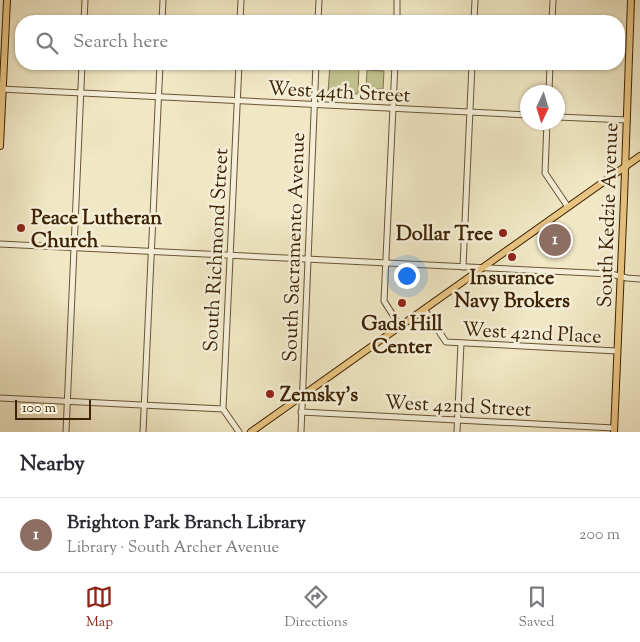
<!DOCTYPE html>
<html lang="en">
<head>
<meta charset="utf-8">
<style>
  :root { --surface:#fff; --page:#f7f7f7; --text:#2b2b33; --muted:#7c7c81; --line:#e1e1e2; --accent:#8f2418 }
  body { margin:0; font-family:"Sorts Mill Goudy",serif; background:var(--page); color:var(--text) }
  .compass { position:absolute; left:520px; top:85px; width:45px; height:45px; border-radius:50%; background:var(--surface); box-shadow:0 1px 4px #0004; rotate:184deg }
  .scale { position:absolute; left:15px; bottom:12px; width:76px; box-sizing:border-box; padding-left:5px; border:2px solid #3d2303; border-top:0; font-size:14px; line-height:18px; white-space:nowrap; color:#3d2303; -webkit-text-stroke:4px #f5efd9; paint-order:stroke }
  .you { position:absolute; left:406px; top:275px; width:18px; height:18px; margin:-12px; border:4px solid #fff; border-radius:50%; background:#1a73e8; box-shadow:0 0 0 8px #1a73e833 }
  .badge { display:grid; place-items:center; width:32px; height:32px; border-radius:50%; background:var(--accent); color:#fff; font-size:16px; font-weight:700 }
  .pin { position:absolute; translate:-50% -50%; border:2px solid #fff; box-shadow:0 1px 5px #0006 }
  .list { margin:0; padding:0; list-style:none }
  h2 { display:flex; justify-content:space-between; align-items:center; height:65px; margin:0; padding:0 20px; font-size:21px }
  h2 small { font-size:16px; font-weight:400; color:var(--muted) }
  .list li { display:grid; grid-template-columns:32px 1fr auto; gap:15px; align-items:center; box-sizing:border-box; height:75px; padding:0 20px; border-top:1px solid var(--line) }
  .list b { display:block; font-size:19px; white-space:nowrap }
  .list p { margin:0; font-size:16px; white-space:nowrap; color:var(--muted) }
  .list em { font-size:16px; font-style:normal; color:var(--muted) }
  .icon { flex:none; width:28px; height:28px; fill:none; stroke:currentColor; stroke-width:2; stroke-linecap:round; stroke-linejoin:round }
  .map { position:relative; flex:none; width:640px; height:432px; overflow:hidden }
  .search { position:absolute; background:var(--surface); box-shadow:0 1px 4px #0004; left:15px; right:15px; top:15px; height:55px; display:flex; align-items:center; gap:12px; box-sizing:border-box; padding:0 18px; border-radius:20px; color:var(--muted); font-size:19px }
  .sheet { height:140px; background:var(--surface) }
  nav { display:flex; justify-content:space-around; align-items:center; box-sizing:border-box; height:70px; border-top:1px solid var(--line); background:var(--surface); font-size:14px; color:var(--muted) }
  nav a { display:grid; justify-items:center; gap:2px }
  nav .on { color:var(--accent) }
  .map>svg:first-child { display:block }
  .green { fill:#c1c38f; stroke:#7f7349 }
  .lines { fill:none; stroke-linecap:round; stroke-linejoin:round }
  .minor-casing { stroke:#6a5433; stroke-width:7 }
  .major-casing { stroke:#3d2303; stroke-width:8 }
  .minor { stroke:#f5efd9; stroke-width:5 }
  .major { stroke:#e8c482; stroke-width:6 }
  .poi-dot { fill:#8f2418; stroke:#f5efd9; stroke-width:2 }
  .labels { text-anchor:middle; stroke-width:5; stroke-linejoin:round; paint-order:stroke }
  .street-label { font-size:20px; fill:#3d2303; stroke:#f5efd9 }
  .poi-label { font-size:20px; font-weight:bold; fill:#3d2303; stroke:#f5efd9; text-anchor:start }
</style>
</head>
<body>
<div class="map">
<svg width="640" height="432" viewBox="0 0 640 432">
  <rect width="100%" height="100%" fill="#f0e7c4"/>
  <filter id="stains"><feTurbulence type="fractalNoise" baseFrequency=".004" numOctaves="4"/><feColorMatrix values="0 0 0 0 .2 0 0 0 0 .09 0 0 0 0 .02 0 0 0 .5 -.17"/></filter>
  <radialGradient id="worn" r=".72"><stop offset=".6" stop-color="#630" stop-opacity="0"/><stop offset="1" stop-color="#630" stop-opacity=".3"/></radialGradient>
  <!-- green -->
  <g class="green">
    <path d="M330,65l29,1 -1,28 -30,-2z"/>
    <path d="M367,70l17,1 -1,18h-17z"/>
  </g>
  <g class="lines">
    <defs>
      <g id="minor">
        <path d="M84,21l1,-21"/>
        <path d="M162,21l1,-21"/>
        <path d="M240,21l1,-21"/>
        <path d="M318,21l1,-21"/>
        <path d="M397,21v-21"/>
        <path d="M474,21l1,-21"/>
        <path d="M552,21l1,-21"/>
        <path d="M239,64l-16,345 16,23"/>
        <path d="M395,64l-11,237 16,25"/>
        <path d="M0,89l528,26"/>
        <path d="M549,92l1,-28"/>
        <path d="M558,117l69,3"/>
        <path d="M547,122l-2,51 23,34"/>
        <path d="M0,244l611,30 16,4 13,1"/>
        <path d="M463,267l9,-203"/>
        <path d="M424,309l22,33 171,9"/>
        <path d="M0,398l223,11"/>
        <path d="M301,412l313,16"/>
        <path d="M66,432l16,-368"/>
        <path d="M143,432l17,-368"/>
        <path d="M301,432l15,-368"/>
        <path d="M457,432l4,-89"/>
      </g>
      <g id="major">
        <path d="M0,146l7,-146"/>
        <path d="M251,432l389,-276"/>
        <path d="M614,432l10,-233 7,-199"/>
      </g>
    </defs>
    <!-- minor casing -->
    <use href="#minor" class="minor-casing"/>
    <!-- major casing -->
    <use href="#major" class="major-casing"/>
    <!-- minor -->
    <use href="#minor" class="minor"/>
    <!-- major -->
    <use href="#major" class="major"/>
  </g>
  <!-- markers -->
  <g class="poi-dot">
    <circle cx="21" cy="228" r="5"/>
    <circle cx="503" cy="233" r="5"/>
    <circle cx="512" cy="257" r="5"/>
    <circle cx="402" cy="303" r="5"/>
    <circle cx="270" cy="394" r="5"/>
  </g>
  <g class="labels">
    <!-- street labels -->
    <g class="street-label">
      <text transform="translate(339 91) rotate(3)" y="7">West 44th Street</text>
      <text transform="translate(607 215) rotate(-88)" y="7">South Kedzie Avenue</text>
      <text transform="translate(293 247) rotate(-88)" y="7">South Sacramento Avenue</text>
      <text transform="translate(215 250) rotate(-87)" y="7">South Richmond Street</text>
      <text transform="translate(532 332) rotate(3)" y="7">West 42nd Place</text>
      <text transform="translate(458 405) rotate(3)" y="7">West 42nd Street</text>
    </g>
    <!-- poi labels -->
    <g class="poi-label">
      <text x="31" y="224">Peace Lutheran<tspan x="31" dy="23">Church</tspan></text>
      <text x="493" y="240" text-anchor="end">Dollar Tree</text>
      <text x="512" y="284" text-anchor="middle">Insurance<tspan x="512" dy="23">Navy Brokers</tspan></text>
      <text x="402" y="330" text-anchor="middle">Gads Hill<tspan x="402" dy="23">Center</tspan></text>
      <text x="280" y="401">Zemsky's</text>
    </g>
  </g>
  <rect width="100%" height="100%" filter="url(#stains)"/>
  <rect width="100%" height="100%" fill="url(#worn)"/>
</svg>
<svg class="compass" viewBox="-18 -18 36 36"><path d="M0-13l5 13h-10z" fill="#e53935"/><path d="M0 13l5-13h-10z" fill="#7c7c81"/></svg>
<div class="scale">100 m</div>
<div class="you"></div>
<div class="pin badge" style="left:555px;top:240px;background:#8d6e63">1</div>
<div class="search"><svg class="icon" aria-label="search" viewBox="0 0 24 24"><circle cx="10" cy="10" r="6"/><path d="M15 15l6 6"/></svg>Search here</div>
</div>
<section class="sheet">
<h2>Nearby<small></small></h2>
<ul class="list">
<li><span class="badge" style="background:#8d6e63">1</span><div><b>Brighton Park Branch Library</b><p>Library · South Archer Avenue</p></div><em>200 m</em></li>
</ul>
</section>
<nav>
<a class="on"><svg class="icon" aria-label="map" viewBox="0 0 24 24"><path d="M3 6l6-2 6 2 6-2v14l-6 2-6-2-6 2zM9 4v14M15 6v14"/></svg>Map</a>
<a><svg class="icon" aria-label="directions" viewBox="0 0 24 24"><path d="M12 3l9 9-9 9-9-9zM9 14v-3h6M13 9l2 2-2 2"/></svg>Directions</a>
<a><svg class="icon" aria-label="saved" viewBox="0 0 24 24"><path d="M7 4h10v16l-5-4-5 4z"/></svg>Saved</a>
</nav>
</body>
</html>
